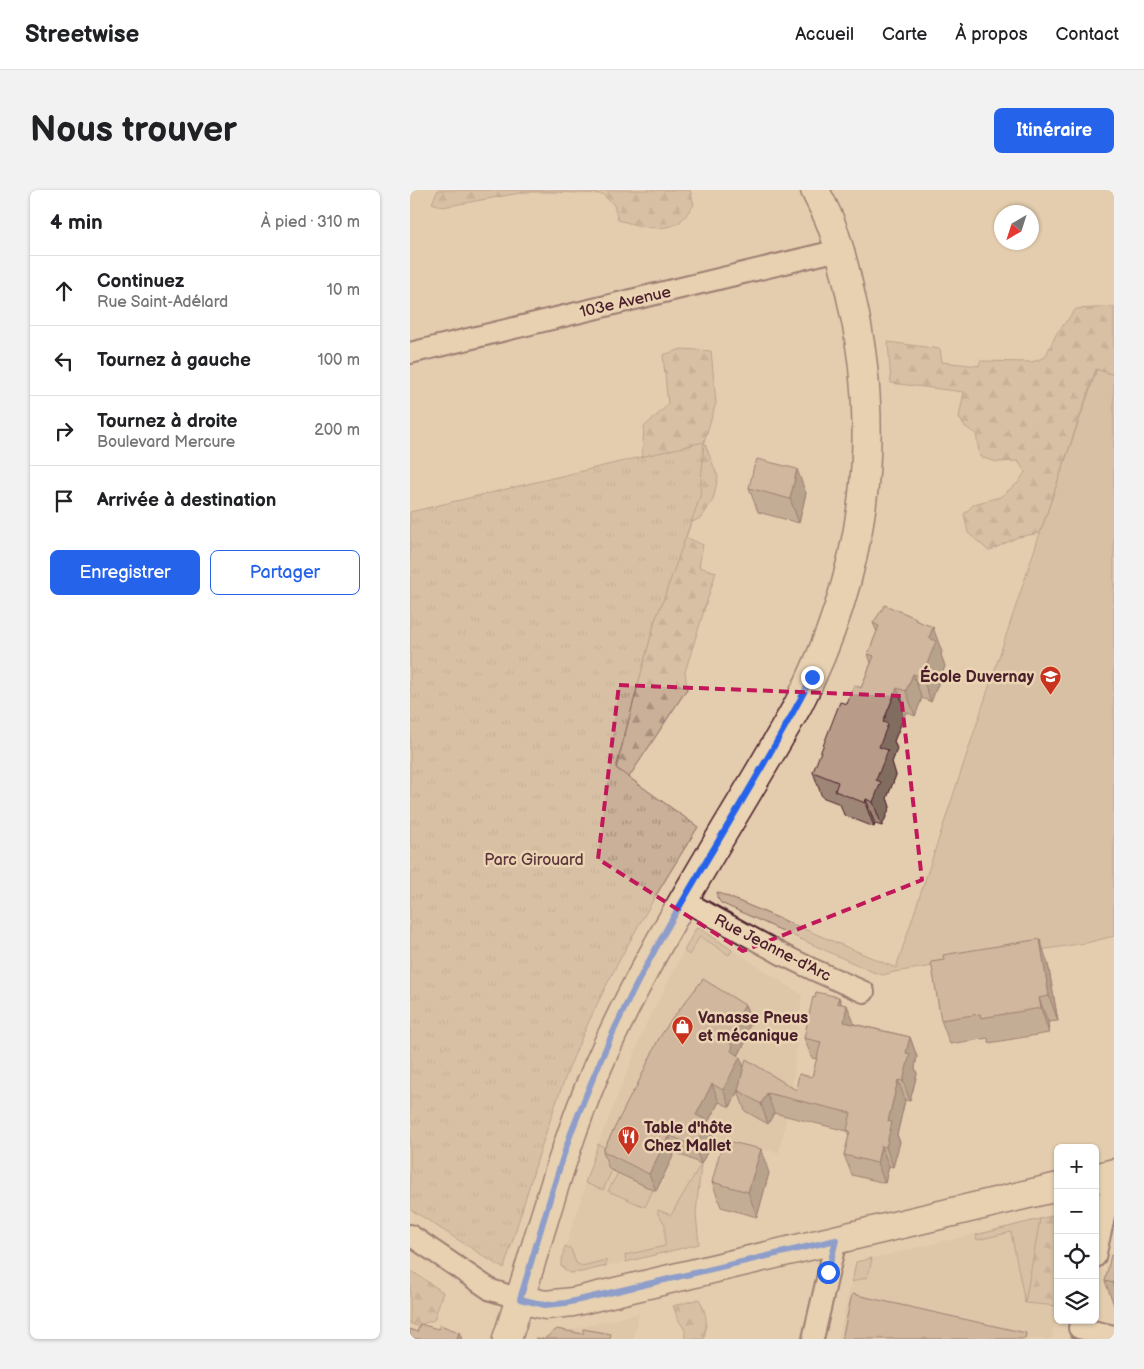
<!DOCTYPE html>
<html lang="fr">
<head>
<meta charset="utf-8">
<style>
  :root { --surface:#fff; --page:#f2f2f2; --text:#202124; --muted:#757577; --line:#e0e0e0; --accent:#2563eb }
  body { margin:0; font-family:"Balsamiq Sans",sans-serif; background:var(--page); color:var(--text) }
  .controls { position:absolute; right:15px; bottom:15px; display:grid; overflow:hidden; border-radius:8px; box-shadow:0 1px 4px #0004 }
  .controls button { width:45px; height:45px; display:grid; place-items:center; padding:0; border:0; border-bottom:1px solid var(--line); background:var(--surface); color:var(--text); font:25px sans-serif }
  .compass { position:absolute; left:584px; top:15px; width:45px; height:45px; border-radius:50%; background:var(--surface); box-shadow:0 1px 4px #0004; rotate:219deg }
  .stop { position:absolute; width:15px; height:15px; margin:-11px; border:4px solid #2563eb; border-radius:50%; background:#fff }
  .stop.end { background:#2563eb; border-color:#fff; box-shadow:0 1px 5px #0008 }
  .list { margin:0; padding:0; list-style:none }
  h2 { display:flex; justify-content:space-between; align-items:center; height:65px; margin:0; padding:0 20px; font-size:21px }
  h2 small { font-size:16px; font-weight:400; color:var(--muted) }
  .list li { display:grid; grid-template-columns:32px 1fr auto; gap:15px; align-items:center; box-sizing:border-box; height:70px; padding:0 20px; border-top:1px solid var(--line) }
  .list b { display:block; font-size:19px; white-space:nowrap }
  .list p { margin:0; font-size:16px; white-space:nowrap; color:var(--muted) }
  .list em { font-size:16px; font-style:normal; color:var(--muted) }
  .actions { display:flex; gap:10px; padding:15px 20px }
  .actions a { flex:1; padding:11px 0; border:1px solid var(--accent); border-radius:8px; text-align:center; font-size:18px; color:var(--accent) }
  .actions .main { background:var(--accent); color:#fff }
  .icon { flex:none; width:28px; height:28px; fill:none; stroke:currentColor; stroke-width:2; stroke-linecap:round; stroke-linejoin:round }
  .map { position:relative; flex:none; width:704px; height:1149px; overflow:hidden; border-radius:8px }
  header { display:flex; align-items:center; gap:30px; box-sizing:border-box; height:70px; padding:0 25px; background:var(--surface); border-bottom:1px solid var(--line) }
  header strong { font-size:24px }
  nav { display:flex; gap:28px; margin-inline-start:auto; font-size:18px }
  .intro { display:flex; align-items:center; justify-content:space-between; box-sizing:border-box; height:120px; padding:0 30px }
  h1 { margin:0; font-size:35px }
  .button { padding:12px 22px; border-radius:8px; background:var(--accent); color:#fff; font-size:18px; font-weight:700 }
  main { display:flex; gap:30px; padding:0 30px }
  aside { flex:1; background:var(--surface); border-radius:8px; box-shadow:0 1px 4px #0004 }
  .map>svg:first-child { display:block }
  .built { fill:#d7bea3 }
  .grass { fill:#cab098; stroke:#8a6862 }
  .forest { fill:url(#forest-firs); stroke:#8a6862 }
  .park { fill:url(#park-tufts); stroke:#8a6862 }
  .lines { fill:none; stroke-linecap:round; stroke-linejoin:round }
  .street-casing { stroke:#4a1f2b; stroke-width:24 }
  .secondary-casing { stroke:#4a1f2b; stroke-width:31 }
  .street { stroke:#ead4b3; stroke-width:20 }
  .secondary { stroke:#ead4b3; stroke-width:28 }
  .wall { fill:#9e8676; stroke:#4a1f2b }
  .shaded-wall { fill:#816d60; stroke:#4a1f2b }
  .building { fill:#b89c89; stroke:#4a1f2b }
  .route { stroke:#2563eb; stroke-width:6 }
  .marked { fill:none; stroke:#c2185b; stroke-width:4; stroke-dasharray:10 6; stroke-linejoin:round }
  .labels { text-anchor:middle; stroke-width:5; stroke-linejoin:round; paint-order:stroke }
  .street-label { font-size:16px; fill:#4a1f2b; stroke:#ead4b3 }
  .poi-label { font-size:16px; font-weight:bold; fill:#4a1f2b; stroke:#ead4b3; text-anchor:start }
  .park-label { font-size:16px; fill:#5d353b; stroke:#ead4b3 }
</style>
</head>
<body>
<header>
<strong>Streetwise</strong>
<nav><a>Accueil</a><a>Carte</a><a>À propos</a><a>Contact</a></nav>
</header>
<div class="intro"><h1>Nous trouver</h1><a class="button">Itinéraire</a></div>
<main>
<aside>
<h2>4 min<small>À pied · 310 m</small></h2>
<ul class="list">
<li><svg class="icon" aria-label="ahead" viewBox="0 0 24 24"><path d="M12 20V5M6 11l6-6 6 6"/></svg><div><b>Continuez</b><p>Rue Saint-Adélard</p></div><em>10 m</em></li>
<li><svg class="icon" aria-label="left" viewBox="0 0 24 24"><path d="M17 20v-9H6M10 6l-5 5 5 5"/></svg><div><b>Tournez à gauche</b></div><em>100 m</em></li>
<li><svg class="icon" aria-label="right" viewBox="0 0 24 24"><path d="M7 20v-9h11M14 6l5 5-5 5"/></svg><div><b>Tournez à droite</b><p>Boulevard Mercure</p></div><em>200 m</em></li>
<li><svg class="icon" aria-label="arrive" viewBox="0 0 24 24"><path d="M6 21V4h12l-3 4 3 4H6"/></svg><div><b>Arrivée à destination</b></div></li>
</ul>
<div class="actions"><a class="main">Enregistrer</a><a>Partager</a></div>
</aside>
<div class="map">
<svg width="704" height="1149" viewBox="0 0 704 1149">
  <defs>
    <pattern id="forest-firs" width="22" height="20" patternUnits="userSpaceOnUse" patternTransform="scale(1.25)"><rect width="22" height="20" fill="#cab098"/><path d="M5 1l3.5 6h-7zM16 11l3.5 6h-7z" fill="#a68f7c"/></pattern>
    <pattern id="park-tufts" width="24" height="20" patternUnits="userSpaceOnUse" patternTransform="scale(1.25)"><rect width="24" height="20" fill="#cab098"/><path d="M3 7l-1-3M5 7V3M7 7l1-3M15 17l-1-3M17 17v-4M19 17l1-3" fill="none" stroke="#a68f7c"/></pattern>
  </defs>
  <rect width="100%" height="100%" fill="#e4cdae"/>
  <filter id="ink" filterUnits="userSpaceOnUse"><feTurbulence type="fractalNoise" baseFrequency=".02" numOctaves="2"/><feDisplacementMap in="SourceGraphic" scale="10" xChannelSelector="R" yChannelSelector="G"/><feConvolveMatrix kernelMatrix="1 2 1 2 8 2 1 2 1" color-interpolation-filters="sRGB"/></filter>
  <g filter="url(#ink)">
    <!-- built -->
    <g class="built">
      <path d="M286,738l5,1 101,66 -10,98 -13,60 -65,-14 -13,25 -5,50 3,30 -117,28 -13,1 -8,-7v-5l37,-117 48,-120z"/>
      <path d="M648,1024v96l-6,29h-214l18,-77z"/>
      <path d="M229,1123l-5,26h-97l32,-9z"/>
    </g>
    <!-- grass -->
    <g class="grass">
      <path d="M687,179l17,6v561l-28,7 -192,29 -11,3 -10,-3 -152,-69 -4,-6v-5l179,76 144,-435z"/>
      <path d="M286,738l5,1 31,21 -3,5 -29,-19 -11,19 -5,-4z"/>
      <path d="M188,954l19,10 -7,14 2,2 -9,20 -18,-7z"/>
      <path d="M291,974l-5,50 3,30 -73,18 -1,-7 40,-9v-22l-7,-10v-4l13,5z"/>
      <path d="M208,983l35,17 -8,17 -37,-16z"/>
      <path d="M630,1029v4l-15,80 -14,-71 -34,8 -1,-5z"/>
      <path d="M155,1056l6,3 5,14 6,3 24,-6v6l-24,6 -13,1 -8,-7v-5z"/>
      <path d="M462,1068l-4,19 -16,5 4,-20z"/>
    </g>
    <!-- forest -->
    <g class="forest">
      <path d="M28,0h252l4,15c-5,5 -10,15 -16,18 -19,10 -41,2 -60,-3l-4,-15 -12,-11 -48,-2h-29l-82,15 -11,-4z"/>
      <path d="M704,117v68l-18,-6 -56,164 -22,4 -29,14 -21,-18 -4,-19 10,-10 26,-7 18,-14 7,-11 -7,-11 -21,1 -17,-5 -4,-23 -12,-8 -5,-9 5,-25 -73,-9 -3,-41 52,7 2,13 37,4 1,-5 52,1 13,-5 12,-24 19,-24z"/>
      <path d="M272,159l29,2 5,52 -12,39 14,35 -5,23 -11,17 -11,6 -5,14 17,8 -4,22 17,5 -31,100 2,17 -58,88 -13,-9 39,-148 9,-22 -22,-141 2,-30 24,-22 -5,-50z"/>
      <path d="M648,1024v92l-33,-3 15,-84z"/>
      <path d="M0,1080l33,22 -9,28 -18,6 -6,-3z"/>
      <path d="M289,1109c9,17 8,22 5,40h-19v-9l-7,-11 -5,-13z"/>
    </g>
    <!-- park -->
    <path class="park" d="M294,252l-4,55 -36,101 -9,22 -39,148 82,59c-51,81 -100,164 -134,254 -23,61 -40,125 -60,187l-5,-2 -89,-57v-697z"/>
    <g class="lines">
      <defs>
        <g id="street">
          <path d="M0,163l429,-103"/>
          <path d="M273,710l100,55 29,14 52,23"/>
          <path d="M0,1045l81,55 29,9"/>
          <path d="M685,1067l19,-84"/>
          <path d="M669,1138l35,8"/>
          <path d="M403,1149l23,-99"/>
        </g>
        <g id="secondary">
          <path d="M685,988l19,-5"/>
          <path d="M110,1109l25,6 28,-3 485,-115"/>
          <path d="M97,1149c30,-91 53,-185 91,-273 55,-127 133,-241 200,-361 66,-128 86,-267 53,-408 -5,-24 -11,-49 -20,-73 -4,-11 -11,-23 -16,-34"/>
        </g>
      </defs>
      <!-- street casing -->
      <use href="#street" class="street-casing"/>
      <!-- secondary casing -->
      <use href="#secondary" class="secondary-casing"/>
      <!-- street -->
      <use href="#street" class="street"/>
      <!-- secondary -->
      <use href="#secondary" class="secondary"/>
    </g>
    <!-- wall -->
    <g class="wall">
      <path d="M339,298l57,5 -7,30 -41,-11z"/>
      <path d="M507,431l25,31 -1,3 4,11 -14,36 -9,-4 -7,18 -9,-4 -12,29 3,8 -5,13 4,13 -9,23 3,9 -8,19 -7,-2 -1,3 -30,-12 -4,-11 -18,-7 -9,-25 34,-68 14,-16 10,-25 -3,-9 9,-22 -4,-9z"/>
      <path d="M638,774l10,57 -10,1 1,11 -60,10 -1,-5 -38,6 -9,-24z"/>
      <path d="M429,807l2,7 13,20 56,13 7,20 -2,10 2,7 -7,27 -5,-1 -8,35 3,7 -7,25 -4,-1 -4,17 -33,-8 -8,-20 5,-19 -2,-5 -73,-18 -6,11 -23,-13 -7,-20 -8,16 -11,-5 -11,20 6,17 -13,25 -26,-12 -19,39 -47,-22 -6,-18 31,-59 111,-87 7,17 -8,13 2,6 -8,15 6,11 52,23 16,-13 5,-18 -5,-1 -8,-20z"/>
      <path d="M359,983l-12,44 -36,-10 -9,-25z"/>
      <path d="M704,1065v50l-9,-24z"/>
    </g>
    <!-- shaded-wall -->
    <g class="shaded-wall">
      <path d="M387,279l9,24 -7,30 -9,-24z"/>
      <path d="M523,437l9,25 -1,3 4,11 -14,36 -9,-25 7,-39z"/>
      <path d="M503,484l9,24 -7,18 -9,-25z"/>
      <path d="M487,498l9,24 -12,29 3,8 -5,13 4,13 -9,23 3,9 -8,19 -9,-24 3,-22 3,-33 4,-25z"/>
      <path d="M456,609l9,25 -1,3 -9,-24z"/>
      <path d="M630,749l8,25 10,57 -9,-25z"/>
      <path d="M429,807l6,18 2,-10 8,20 -4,17 -14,-39z"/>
      <path d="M629,808l9,24 1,11 -8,-25z"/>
      <path d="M335,815l7,17 -8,13 2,6 -9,16h3l6,17 -16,33 -7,-17 6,-47 7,-22z"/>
      <path d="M500,847l7,20 -2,10 2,7 -7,27 -7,-20 3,-28z"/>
      <path d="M488,890l7,20 -8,35 3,7 -7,25 -7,-20 2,-26z"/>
      <path d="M302,894l7,18 -11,20 6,17 -13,25 -6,-17 1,-32z"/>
      <path d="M357,903l7,20 -6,11 -7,-20z"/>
      <path d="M259,945l6,17 -19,39 -7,-17z"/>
      <path d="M471,956l8,20 -4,17 -8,-20z"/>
      <path d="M351,959l8,24 -12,44 -9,-25z"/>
      <path d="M49,1142l3,7h-5z"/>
    </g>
    <!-- building -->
    <g class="building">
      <path d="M347,269l40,10 -7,30 -41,-11 5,-22h1z"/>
      <path d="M475,415l31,13 -1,2 18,7 -4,11 7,3 -14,36 -9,-3 -7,17 -9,-3 -14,34 5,2 -9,23 9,3 -12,30 5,2 -8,20 -7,-3 -1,4 -30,-12 3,-9 -25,-10 27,-70 7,2 7,-19 7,3 13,-32 -6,-2 11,-28 -6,-3z"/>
      <path d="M630,749l9,57 -10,2 2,10 -60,10 -1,-4 -39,6 -10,-58 13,-2 -1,-5z"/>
      <path d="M293,789l42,26 -9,16 4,2 -11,20 4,3 -2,5 9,6 -17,33 -11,-6 -16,31 12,6 -13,26 -26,-12 -20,39 -46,-23 30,-60 1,1 24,-52 11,-17z"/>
      <path d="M406,802l23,5 -2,6 10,2 -3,17 66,15 -4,16 4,1 -7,27 -5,-1 -10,41 4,1 -6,25 -5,-1 -4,17 -33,-8 6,-24 -3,-1 4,-17 -84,-20 -6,11 -23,-14 8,-31 50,31 3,-16 13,3 9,-35 -17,-4 9,-41 2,1z"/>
      <path d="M313,950l38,9 -13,43 -36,-10z"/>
      <path d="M701,1065h3v28l-9,-2z"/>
      <path d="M442,1104l174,39 -1,6h-183z"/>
      <path d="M10,1134l18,5 2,-4 19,7 -2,7h-47v-10l7,3z"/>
      <path d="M147,1139l26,5v-5l28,5 -1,5h-74v-1l8,1z"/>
    </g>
  </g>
  <g class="lines" filter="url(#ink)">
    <!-- route -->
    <path class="route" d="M402,487c-63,123 -145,236 -202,362 -14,31 -27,63 -39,94 -19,55 -34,111 -51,166l25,6 21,-2 270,-63 -8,32"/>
  </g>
  <!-- marked area -->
  <path d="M0 0H704V1149H0ZM209,495l282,11 21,184 -179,71 -145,-92z" fill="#e4cdae" fill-opacity=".55" fill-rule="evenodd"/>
  <path class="marked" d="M209,495l282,11 21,184 -179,71 -145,-92z"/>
  <!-- icons -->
  <defs>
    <symbol id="school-pin" viewBox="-11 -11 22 30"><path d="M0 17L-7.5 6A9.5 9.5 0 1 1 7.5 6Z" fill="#c8321e" stroke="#ead4b3"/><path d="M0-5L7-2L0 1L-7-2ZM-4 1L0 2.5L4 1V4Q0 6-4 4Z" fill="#fff"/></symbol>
    <symbol id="shop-pin" viewBox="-11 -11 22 30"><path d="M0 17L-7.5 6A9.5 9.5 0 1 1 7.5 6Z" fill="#c8321e" stroke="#ead4b3"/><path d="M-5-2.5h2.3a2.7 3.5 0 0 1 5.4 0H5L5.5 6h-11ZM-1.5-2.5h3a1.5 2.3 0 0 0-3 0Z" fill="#fff"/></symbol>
    <symbol id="restaurant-pin" viewBox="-11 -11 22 30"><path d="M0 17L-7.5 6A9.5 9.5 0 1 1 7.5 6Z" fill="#c8321e" stroke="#ead4b3"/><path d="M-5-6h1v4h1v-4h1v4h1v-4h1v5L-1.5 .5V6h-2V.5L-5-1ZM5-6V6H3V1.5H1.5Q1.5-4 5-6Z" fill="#fff"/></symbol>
  </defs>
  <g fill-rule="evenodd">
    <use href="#school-pin" x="628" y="474" width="25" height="34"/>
    <use href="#shop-pin" x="260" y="824" width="25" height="34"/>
    <use href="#restaurant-pin" x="206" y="934" width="25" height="34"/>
  </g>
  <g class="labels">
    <!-- street labels -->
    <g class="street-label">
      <text transform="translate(215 111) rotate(-13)" y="6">103e Avenue</text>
      <text transform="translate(363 757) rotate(27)" y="6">Rue Jeanne-d'Arc</text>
    </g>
    <!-- poi labels -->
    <g class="poi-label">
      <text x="624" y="492" text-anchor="end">École Duvernay</text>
      <text x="288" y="833">Vanasse Pneus<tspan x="288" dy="18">et mécanique</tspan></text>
      <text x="234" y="943">Table d'hôte<tspan x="234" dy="18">Chez Mallet</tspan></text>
    </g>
    <!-- park labels -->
    <g class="park-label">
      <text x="124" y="675">Parc Girouard</text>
    </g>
  </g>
</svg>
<div class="controls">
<button>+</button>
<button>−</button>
<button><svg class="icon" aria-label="locate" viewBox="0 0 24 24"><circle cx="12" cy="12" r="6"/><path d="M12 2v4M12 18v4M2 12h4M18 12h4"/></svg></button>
<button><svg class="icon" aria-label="layers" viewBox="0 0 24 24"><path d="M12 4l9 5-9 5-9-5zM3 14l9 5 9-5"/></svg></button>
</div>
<svg class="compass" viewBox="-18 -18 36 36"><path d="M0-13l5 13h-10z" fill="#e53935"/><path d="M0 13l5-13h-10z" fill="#757577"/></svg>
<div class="stop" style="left:418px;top:1082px"></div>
<div class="stop end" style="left:402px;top:487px"></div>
</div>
</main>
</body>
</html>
